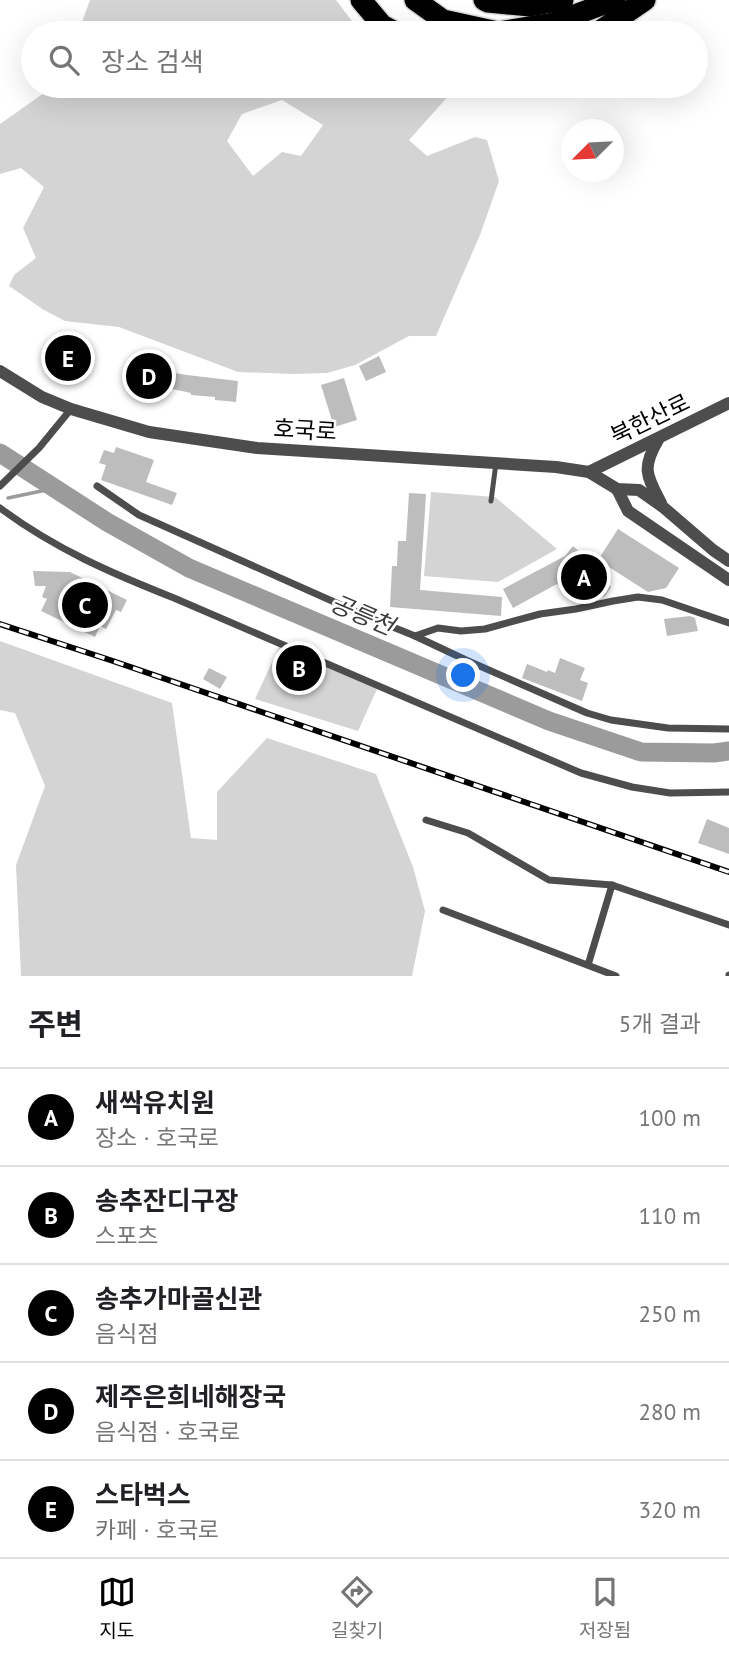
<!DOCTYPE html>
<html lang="ko">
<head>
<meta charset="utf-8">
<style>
  :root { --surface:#fff; --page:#f2f2f2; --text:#202124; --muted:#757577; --line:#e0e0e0; --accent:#000 }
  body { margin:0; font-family:"PT Sans","Noto Sans KR",sans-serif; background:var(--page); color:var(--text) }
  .compass { position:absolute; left:561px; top:119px; width:63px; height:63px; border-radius:50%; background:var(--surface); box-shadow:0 7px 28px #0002; rotate:246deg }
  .you { position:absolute; left:464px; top:676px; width:24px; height:24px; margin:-18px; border:5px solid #fff; border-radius:50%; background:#1a73e8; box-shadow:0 0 0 10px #1a73e833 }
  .badge { display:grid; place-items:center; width:46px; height:46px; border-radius:50%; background:var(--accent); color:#fff; font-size:23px; font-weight:700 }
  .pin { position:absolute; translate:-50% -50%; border:4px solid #fff; box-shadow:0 2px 7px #0006 }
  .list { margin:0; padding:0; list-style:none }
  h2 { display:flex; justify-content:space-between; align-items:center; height:91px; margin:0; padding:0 28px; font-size:30px }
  h2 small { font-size:23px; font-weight:400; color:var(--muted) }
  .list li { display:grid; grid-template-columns:46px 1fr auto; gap:21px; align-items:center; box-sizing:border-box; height:98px; padding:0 28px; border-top:2px solid var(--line) }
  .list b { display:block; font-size:26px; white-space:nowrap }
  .list p { margin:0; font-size:23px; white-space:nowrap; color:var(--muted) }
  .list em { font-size:23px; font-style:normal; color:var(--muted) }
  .icon { flex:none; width:38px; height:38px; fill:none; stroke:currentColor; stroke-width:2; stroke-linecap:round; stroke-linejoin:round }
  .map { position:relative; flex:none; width:729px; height:976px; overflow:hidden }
  .search { position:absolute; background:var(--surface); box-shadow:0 7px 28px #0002; left:21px; right:21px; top:21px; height:77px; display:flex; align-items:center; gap:18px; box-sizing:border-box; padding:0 24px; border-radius:38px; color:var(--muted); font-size:26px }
  .sheet { height:581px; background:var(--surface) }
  nav { display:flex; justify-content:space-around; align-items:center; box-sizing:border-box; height:98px; border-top:2px solid var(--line); background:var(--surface); font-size:19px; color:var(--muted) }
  nav a { display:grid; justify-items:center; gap:4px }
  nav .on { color:var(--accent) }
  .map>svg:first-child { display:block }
  .green { fill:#d4d4d4; fill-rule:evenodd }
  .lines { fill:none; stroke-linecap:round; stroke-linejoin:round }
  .stream { stroke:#9b9b9b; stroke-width:3.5 }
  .river { stroke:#9b9b9b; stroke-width:19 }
  .building { fill:#bdbdbd }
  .motorway-casing { stroke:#dbdbdb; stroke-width:24 }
  .service { stroke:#4d4d4d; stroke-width:5 }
  .minor { stroke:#4d4d4d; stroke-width:7 }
  .tertiary { stroke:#4d4d4d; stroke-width:12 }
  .motorway { stroke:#000; stroke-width:21 }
  .rail-casing { stroke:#000; stroke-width:6 }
  .rail { stroke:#fff; stroke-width:3.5; stroke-dasharray:10; stroke-linecap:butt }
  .labels { text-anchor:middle; stroke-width:5; stroke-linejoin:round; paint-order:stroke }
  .street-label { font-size:23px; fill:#000; stroke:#fff }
  .water-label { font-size:24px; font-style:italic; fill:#3c3c3c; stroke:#fff }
</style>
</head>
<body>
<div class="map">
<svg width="729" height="976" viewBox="0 0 729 976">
  <rect width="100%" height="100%" fill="#fff"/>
  <!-- green -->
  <g class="green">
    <path d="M90,0h246l25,33h-283z"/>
    <path d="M54,86h382l15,7 -42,47 18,16 48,-19 12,3 12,41 -19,54 -44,101h-27l-54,29 -28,8 -33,1 -56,-2 -119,-45 -54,-6 -21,-11 -35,-24 5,-11 22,-17 -13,-30 21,-41 -23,-19 -21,6v-50zM282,100l41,25 -22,31 -19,-4 -29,24 -26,-35 15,-27z"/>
    <path d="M431,492l64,5 62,52 -59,33 -74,-6z"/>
    <path d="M0,641l172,62 19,135 26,2v-48l50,-54 109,36 37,93 12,44 -13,65h-391l-5,-111 29,-79 -30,-73 -15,-3z"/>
    <path d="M279,647l98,42 -19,42 -103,-32z"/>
  </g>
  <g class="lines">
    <!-- stream -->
    <path class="stream" d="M8,498l48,-10"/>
    <!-- river -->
    <path class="river" d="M0,453l107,69 82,46 360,153 92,31 73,1 15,-2"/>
  </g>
  <!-- building -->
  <g class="building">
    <path d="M63,343l13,3 -1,5 12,4 -4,14 -7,-2 -6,2 -22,-7 4,-11 8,2z"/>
    <path d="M379,356l7,16 -20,9 -7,-15z"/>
    <path d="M138,366l25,3v2l24,4 51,6 -2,21 -21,-2v-3l-24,-2v-2l-28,-6 -27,-3z"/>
    <path d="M344,378l13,42 -23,7 -13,-42z"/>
    <path d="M116,447l38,13 -8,22 31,11 -5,12 -71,-25 5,-15 -7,-2 5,-13 10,3z"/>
    <path d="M409,493l17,1 -6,96 82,7 -1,19 -111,-9 2,-41h5l1,-25h8z"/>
    <path d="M618,529l61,39 -13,20 -18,4 -50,-32z"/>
    <path d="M573,546l9,8 -8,11 37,22 -6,9 -3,1 -10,-6 -7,10 -28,-17 -44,24 -10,-19 62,-33z"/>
    <path d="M33,571l37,1 57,28 -6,12 -5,-2 -10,19 -6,-3 -5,11 -54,-26 6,-12 -5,-2 4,-11h-11z"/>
    <path d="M690,616l5,2 3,13 -31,5 -3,-17z"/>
    <path d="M560,658l25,10 -5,12 8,3 -6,18 -60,-23 5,-14 20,8 1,-2 7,3z"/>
    <path d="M209,668l18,9 -7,12 -17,-10z"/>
    <path d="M707,819l22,9v26l-31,-11z"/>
  </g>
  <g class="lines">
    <defs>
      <g id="motorway">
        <path d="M361,0l21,25 15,8"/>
        <path d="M415,0l28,20 55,12 55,-9 62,-23"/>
        <path d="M484,0l4,2 42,4 33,-6"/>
        <path d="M597,33l48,-33"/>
      </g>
    </defs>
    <!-- motorway casing -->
    <use href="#motorway" class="motorway-casing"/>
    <!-- service -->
    <path class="service" d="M491,501l5,-38"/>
    <!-- minor -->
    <g class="minor">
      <path d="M0,486l39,-38 32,-39"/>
      <path d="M97,486l42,29 229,102 47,19 51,24 121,53 24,7 57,8 61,1"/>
      <path d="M0,508c55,41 111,65 174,90l407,175 51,14 38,6 59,-1"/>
      <path d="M415,636l23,-8 23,3 24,-2 55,-15 36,-5 37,-8 25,-4 24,3 67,23"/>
      <path d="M426,820l42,13 81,47 63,5"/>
      <path d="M443,910l173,66"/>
      <path d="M588,965l24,-80 117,40"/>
      <path d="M729,976v-1"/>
    </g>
    <!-- tertiary -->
    <g class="tertiary">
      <path d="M0,371l42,26 29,12 78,23 108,16 299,19 33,5 28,17 22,1 24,17 50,43 16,11"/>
      <path d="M658,440c-17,29 -11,36 3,63"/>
      <path d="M589,472l140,-69"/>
      <path d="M617,489l11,22 101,69"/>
    </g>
    <!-- motorway -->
    <use href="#motorway" class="motorway"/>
    <defs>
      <path id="rail" d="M0,624l113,37 616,211"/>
    </defs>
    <!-- rail casing -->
    <use href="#rail" class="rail-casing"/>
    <!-- rail -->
    <use href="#rail" class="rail"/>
  </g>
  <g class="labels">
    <!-- street labels -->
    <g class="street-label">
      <text transform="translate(650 419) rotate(-26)" y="8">북한산로</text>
      <text transform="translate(305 430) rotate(3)" y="8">호국로</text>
    </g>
    <!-- water labels -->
    <g class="water-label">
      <text transform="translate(362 615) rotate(23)" y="8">공릉천</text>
    </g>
  </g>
</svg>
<svg class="compass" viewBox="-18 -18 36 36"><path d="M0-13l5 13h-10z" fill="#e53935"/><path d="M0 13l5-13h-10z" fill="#757577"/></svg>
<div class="you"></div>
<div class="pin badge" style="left:584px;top:577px">A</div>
<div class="pin badge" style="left:299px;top:668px">B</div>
<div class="pin badge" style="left:85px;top:605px">C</div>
<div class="pin badge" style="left:149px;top:376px">D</div>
<div class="pin badge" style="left:68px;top:358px">E</div>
<div class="search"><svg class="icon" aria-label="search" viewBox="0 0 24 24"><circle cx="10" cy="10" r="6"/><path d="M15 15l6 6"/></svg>장소 검색</div>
</div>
<section class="sheet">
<h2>주변<small>5개 결과</small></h2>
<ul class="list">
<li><span class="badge">A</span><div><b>새싹유치원</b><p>장소 · 호국로</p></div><em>100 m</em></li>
<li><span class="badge">B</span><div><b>송추잔디구장</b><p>스포츠</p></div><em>110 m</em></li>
<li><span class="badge">C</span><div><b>송추가마골신관</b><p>음식점</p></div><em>250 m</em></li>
<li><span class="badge">D</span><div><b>제주은희네해장국</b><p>음식점 · 호국로</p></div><em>280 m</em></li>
<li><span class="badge">E</span><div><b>스타벅스</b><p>카페 · 호국로</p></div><em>320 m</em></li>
</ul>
</section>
<nav>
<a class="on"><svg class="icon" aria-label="map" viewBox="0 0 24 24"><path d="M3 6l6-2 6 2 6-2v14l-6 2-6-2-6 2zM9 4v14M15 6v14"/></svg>지도</a>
<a><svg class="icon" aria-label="directions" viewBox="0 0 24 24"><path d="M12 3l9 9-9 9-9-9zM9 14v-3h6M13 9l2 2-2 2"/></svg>길찾기</a>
<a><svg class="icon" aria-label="saved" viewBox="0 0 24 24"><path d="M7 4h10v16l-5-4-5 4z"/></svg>저장됨</a>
</nav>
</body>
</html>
